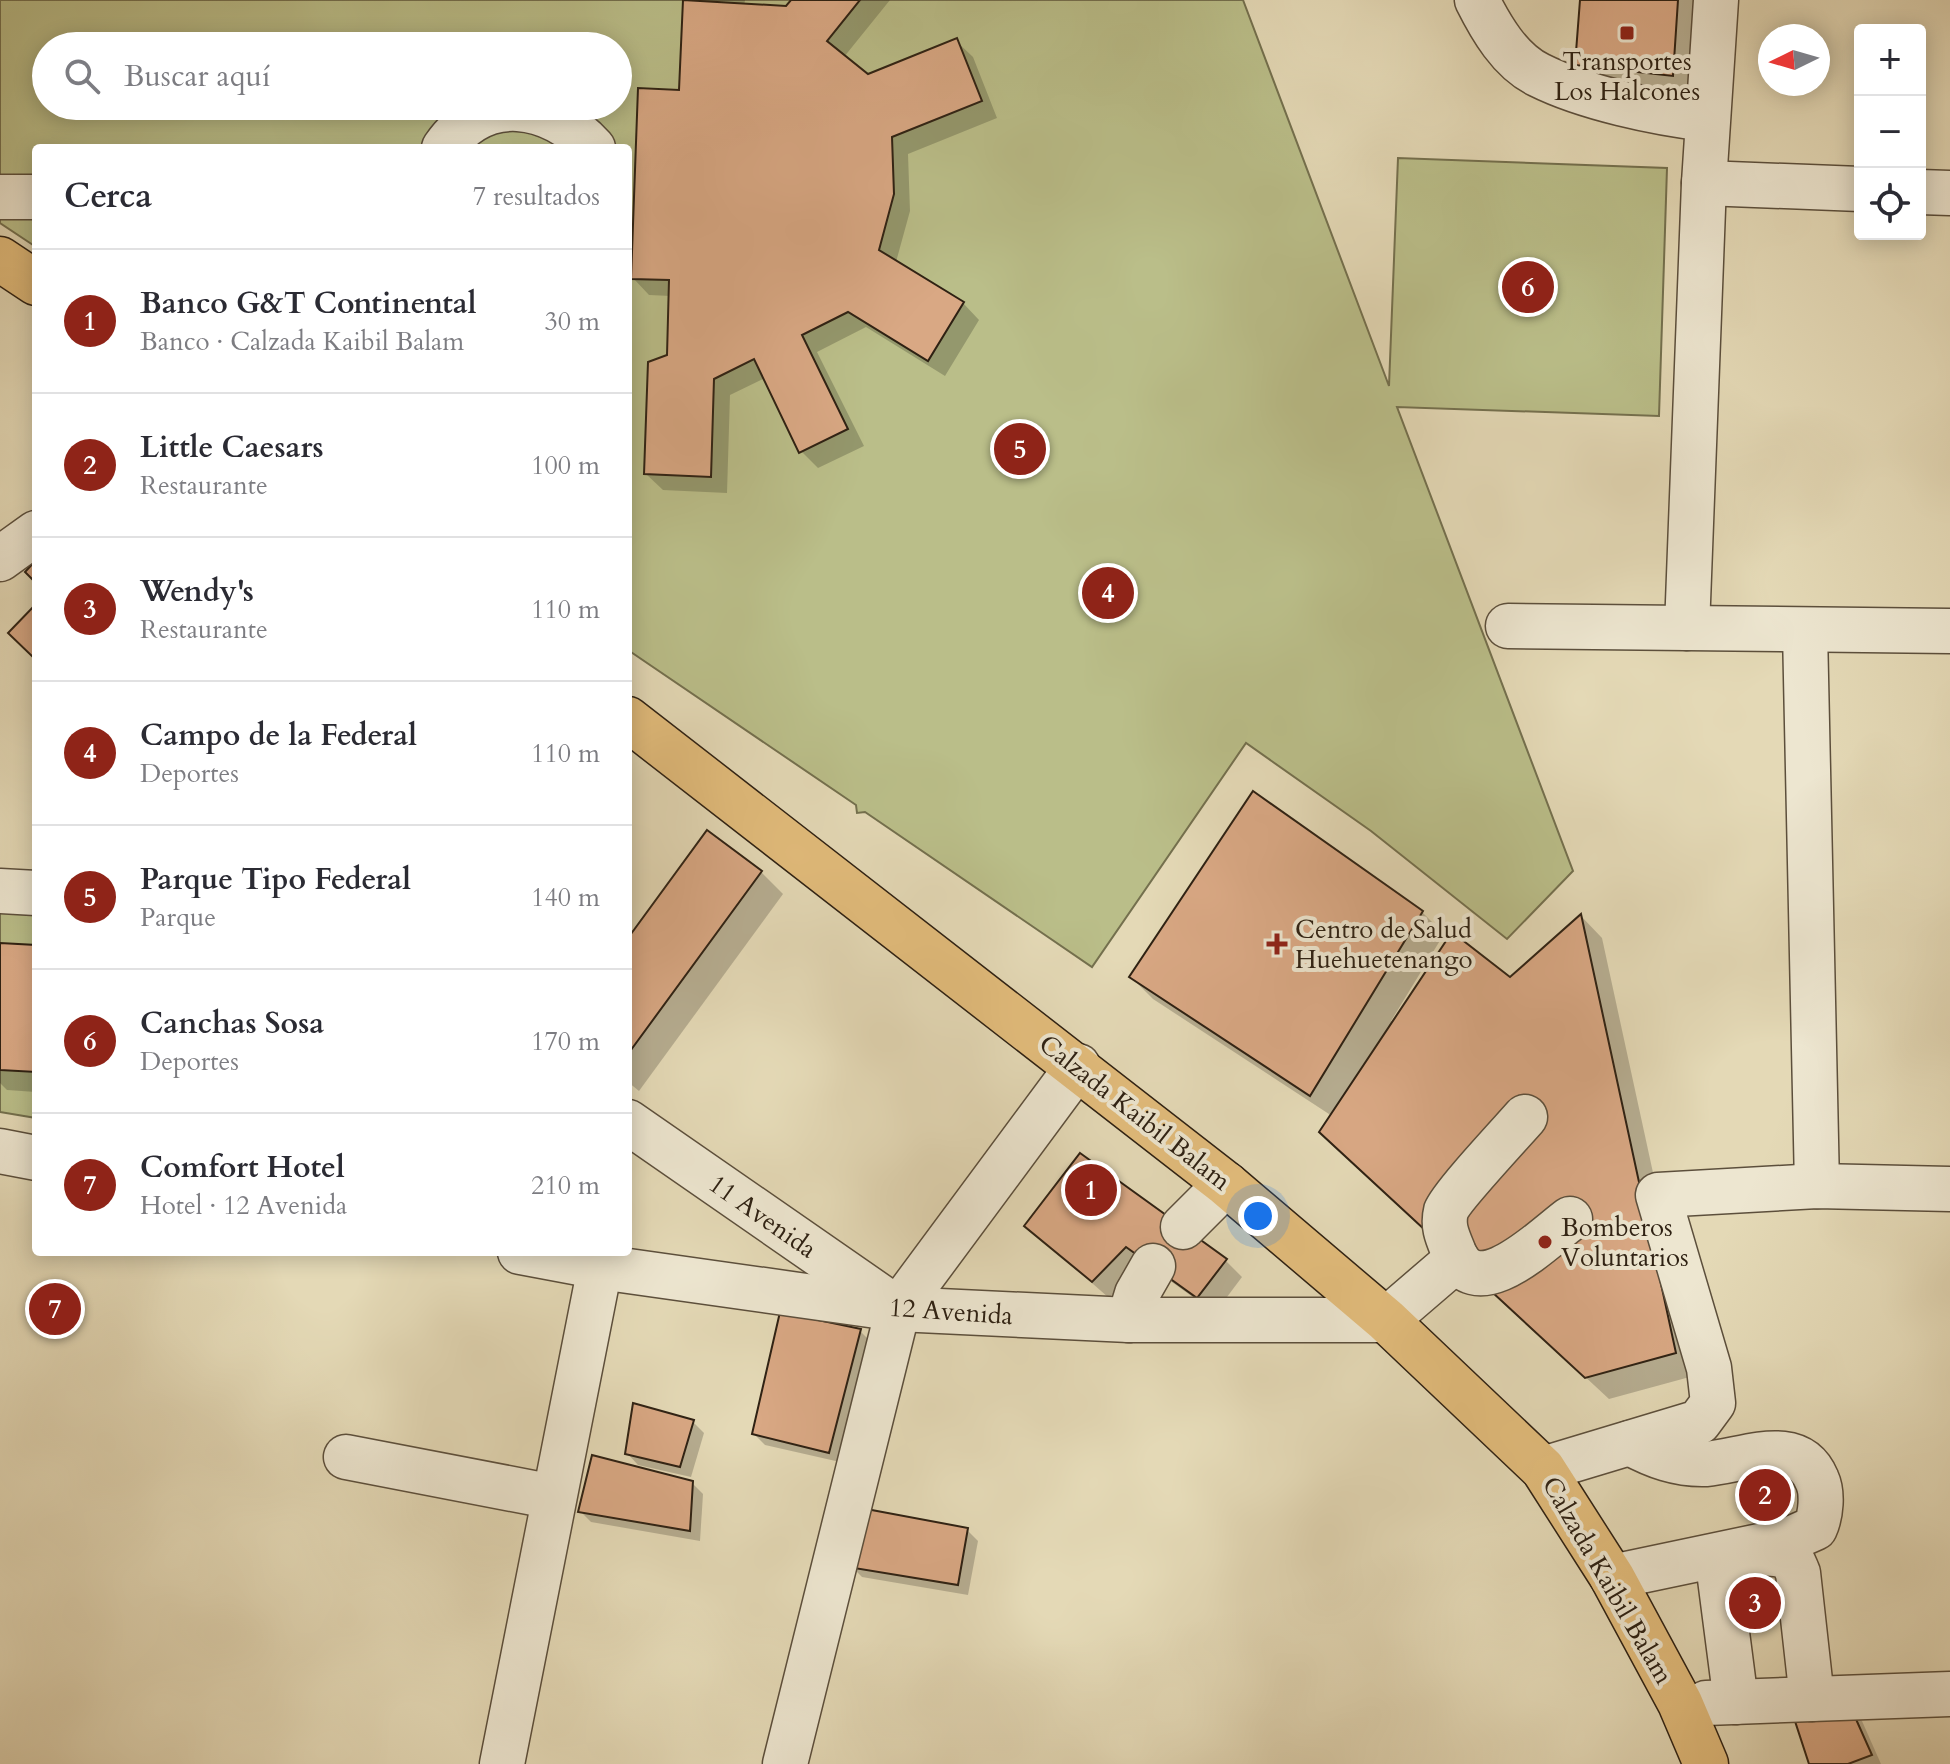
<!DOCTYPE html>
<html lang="es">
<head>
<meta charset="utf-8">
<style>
  :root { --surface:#fff; --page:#f2f2f3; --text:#2b2b33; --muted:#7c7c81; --line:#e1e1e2; --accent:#8f2418 }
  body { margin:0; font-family:Cardo,serif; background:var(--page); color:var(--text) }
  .controls { position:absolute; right:24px; top:24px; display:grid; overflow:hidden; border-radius:8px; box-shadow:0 4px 20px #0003 }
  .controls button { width:72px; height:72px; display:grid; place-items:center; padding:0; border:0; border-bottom:2px solid var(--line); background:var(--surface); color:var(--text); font:40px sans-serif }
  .compass { position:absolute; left:1758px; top:24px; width:72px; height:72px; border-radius:50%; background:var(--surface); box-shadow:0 4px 20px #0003; rotate:265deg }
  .you { position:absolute; left:1258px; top:1216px; width:28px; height:28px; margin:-20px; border:6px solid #fff; border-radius:50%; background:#1a73e8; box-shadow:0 0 0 12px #1a73e833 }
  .badge { display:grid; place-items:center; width:52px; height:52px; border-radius:50%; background:var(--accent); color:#fff; font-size:26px; font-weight:700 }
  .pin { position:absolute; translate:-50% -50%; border:4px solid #fff; box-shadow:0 2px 8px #0006 }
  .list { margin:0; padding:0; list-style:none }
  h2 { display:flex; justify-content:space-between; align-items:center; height:104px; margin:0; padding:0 32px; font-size:34px }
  h2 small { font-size:26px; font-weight:400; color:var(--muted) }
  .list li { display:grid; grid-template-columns:52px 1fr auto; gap:24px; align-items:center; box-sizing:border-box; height:144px; padding:0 32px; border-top:2px solid var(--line) }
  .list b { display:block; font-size:30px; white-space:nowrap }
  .list p { margin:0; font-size:26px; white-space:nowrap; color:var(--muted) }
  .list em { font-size:26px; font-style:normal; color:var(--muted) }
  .icon { flex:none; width:44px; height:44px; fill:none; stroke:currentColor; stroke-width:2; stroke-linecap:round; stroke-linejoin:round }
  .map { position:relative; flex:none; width:1950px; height:1764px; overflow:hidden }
  .search { position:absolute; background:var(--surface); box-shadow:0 4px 20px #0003; left:32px; top:32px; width:600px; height:88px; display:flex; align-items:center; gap:20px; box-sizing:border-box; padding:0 28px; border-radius:44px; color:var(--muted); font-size:30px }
  .panel { position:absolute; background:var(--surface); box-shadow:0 4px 20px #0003; left:32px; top:144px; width:600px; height:1112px; border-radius:8px }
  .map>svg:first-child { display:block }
  .green { fill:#babe89; stroke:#74704e; stroke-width:2; fill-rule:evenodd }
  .shadow { fill:#0003 }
  .building { fill:#d9a884; stroke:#2e2113; stroke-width:2 }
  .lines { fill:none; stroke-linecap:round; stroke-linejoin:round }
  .minor-casing { stroke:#5c4f3c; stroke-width:47 }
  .major-casing { stroke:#2e2113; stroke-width:47 }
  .minor { stroke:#ede6d0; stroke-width:44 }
  .major { stroke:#e2bc7b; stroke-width:44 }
  .poi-dot { fill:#8f2418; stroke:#ede6d0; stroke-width:3 }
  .labels { text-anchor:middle; stroke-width:8; stroke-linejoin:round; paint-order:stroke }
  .poi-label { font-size:26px; fill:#2e2113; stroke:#ede6d0; text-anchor:start }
  .street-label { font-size:26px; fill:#2e2113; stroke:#ede6d0 }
</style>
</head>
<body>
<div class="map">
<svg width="1950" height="1764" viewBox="0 0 1950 1764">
  <rect width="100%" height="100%" fill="#e4d9b6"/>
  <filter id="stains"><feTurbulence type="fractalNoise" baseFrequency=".0025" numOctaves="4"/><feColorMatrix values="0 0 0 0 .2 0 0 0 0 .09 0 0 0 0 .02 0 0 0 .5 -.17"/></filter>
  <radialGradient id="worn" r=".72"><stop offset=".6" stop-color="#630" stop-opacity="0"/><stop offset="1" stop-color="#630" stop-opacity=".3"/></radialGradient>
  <!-- green -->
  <g class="green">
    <path d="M0,0h1243l146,386 9,-228 269,10 -8,248 -262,-9 176,464 -66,68 -136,-108 -125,-88 -154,224 -227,-155 -8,1 -1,-8 -228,-155v-502h-592v99l-36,-24zM46,46h572v60h-572z"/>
    <path d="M0,894l36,1v223l-36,-6z"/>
  </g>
  <!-- shadow -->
  <g class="shadow">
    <path d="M685,0h60l-1,7 43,1 7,-8h96l-46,57 23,19 89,-35 17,16 24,61 -89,36 2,57 -14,51 67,41 16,17 -34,56 -79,-49 -49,25 47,94 -46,22 -17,-17 -36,-73 -35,17 -3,98 -64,-3 -17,-16 23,-118 2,-60 -22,-1 -16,-17 48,-186z"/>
    <path d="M1582,0h119l-7,97 -95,-10 -22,-23z"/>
    <path d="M761,872l22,22 -144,197 -11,-9v-141z"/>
    <path d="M1422,912l22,22 -53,87 3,2 116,-43 71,-64 21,22 95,437 -88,24 -265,-246 -12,-37 -179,-117 -22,-22z"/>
    <path d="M0,945l36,2v145l-29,-2 -7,-7z"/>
    <path d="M1081,1156l145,105 16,16 -27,36 -71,-51 -35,36 -82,-72z"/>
    <path d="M860,1331l11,11 -31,120 -75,-17 -11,-11z"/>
    <path d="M693,1422l11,11 -13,44 -53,-12 -11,-12z"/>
    <path d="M692,1483l11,11 -3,47 -109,-19 -11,-11z"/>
    <path d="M967,1530l11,11 -10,54 -106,-18 -11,-11z"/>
    <path d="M1851,1710l11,11 19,43h-70z"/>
  </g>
  <!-- building -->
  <g class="building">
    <path d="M683,0l103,6 5,-6h69l-33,41 41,33 89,-36 25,63 -90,36 2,57 -15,56 85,52 -36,59 -80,-49 -46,23 46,94 -49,24 -45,-94 -40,20 -3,98 -67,-3 4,-112 19,-7 2,-75 -38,-1 7,-191 41,2z"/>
    <path d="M1580,0h98l-5,76 -98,-11z"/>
    <path d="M36,560v23l-11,-11z"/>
    <path d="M36,604v56l-28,-27z"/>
    <path d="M1253,791l170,120 -113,185 -181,-119z"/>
    <path d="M707,830l55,41 -134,183v-116z"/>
    <path d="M1581,914l95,439 -91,25 -266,-246 133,-200 58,45z"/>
    <path d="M0,943l36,2v127l-36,-2z"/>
    <path d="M1080,1153l147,106 -30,39 -71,-51 -34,35 -68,-56z"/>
    <path d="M780,1312l81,17 -32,124 -77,-19z"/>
    <path d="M633,1403l61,17 -14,47 -55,-13z"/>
    <path d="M592,1455l101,26 -3,50 -112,-19z"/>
    <path d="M861,1508l107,20 -10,57 -110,-18z"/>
    <path d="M1851,1708l21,47 -24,9h-39l-16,-49z"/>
  </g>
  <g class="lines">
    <defs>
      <g id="minor">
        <path d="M1477,0c14,28 33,61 62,75 46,23 117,38 168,44"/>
        <path d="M444,148c40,-58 107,-46 149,0"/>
        <path d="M1704,183l156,6"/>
        <path d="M1920,192l30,1"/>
        <path d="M0,197h36"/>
        <path d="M0,559l36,-26"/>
        <path d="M1508,626l442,5"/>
        <path d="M1687,628l17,-445 12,-183"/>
        <path d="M1805,631l12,555"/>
        <path d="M0,891l36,2"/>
        <path d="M1525,1117c-14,16 -74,80 -79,94 -4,16 2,27 8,42 23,54 90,-15 116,-34"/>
        <path d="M628,1122l264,183"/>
        <path d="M0,1151l36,7"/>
        <path d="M1183,1227l43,-43"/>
        <path d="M520,1252l80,15 298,42 231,11h257l71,-61"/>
        <path d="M1129,1320l8,-26 16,-28"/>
        <path d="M346,1457l208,40"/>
        <path d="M1543,1469l156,-47 14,-19 -4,-35 -51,-173 159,-9 133,3"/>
        <path d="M1612,1577l176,-37 27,-12c6,-13 8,-35 2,-48 -19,-46 -73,-19 -111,-16 -28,1 -52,-8 -76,-21"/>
        <path d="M1736,1702l-17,-131 3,-10c16,-6 49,-11 65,-4 7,3 8,10 11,16l14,126"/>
        <path d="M1706,1703l244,-9"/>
        <path d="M502,1764l98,-497"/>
        <path d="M785,1764l113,-455 180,-243"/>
      </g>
      <g id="major">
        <path d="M0,259l36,24"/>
        <path d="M628,719l598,465 160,136 157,149 69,108 68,126 26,61"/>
      </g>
    </defs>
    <!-- minor casing -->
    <use href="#minor" class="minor-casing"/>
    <!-- major casing -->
    <use href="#major" class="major-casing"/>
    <!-- minor -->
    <use href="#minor" class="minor"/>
    <!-- major -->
    <use href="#major" class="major"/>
  </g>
  <!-- markers -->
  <g class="poi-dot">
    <rect x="1619" y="25" width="16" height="16" rx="4"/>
    <path d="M1273 932h8v8h8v8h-8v8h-8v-8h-8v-8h8z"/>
    <circle cx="1545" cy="1242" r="8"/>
  </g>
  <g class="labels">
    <!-- poi labels -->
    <g class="poi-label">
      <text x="1627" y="70" text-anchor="middle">Transportes<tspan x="1627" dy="30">Los Halcones</tspan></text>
      <text x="1295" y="938">Centro de Salud<tspan x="1295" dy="30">Huehuetenango</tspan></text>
      <text x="1561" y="1236">Bomberos<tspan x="1561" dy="30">Voluntarios</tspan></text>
    </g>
    <!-- street labels -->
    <g class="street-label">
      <text transform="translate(1135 1112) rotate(38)" y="9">Calzada Kaibil Balam</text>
      <text transform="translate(763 1216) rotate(35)" y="9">11 Avenida</text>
      <text transform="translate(951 1311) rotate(4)" y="9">12 Avenida</text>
      <text transform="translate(1608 1580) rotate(60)" y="9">Calzada Kaibil Balam</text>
    </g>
  </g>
  <rect width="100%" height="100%" filter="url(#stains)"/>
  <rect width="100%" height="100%" fill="url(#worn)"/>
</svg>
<div class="controls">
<button>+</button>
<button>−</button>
<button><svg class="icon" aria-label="locate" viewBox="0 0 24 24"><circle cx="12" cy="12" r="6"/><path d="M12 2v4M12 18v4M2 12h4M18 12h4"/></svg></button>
</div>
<svg class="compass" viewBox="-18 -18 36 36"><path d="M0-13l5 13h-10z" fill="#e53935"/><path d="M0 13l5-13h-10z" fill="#7c7c81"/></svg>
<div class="you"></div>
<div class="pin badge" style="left:1091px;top:1190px">1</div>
<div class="pin badge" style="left:1765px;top:1495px">2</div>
<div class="pin badge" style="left:1755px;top:1603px">3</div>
<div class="pin badge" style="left:1108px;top:593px">4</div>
<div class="pin badge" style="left:1020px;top:449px">5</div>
<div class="pin badge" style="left:1528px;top:287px">6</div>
<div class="pin badge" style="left:55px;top:1309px">7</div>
<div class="search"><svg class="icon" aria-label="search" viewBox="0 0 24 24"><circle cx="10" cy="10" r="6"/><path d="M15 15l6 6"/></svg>Buscar aquí</div>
<section class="panel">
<h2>Cerca<small>7 resultados</small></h2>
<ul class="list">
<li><span class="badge">1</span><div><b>Banco G&amp;T Continental</b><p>Banco · Calzada Kaibil Balam</p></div><em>30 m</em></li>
<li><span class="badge">2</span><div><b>Little Caesars</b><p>Restaurante</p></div><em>100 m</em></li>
<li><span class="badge">3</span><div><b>Wendy's</b><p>Restaurante</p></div><em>110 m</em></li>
<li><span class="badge">4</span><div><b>Campo de la Federal</b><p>Deportes</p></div><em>110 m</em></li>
<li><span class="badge">5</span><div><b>Parque Tipo Federal</b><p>Parque</p></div><em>140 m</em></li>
<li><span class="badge">6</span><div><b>Canchas Sosa</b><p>Deportes</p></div><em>170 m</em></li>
<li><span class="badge">7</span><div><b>Comfort Hotel</b><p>Hotel · 12 Avenida</p></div><em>210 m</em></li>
</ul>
</section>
</div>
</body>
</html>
